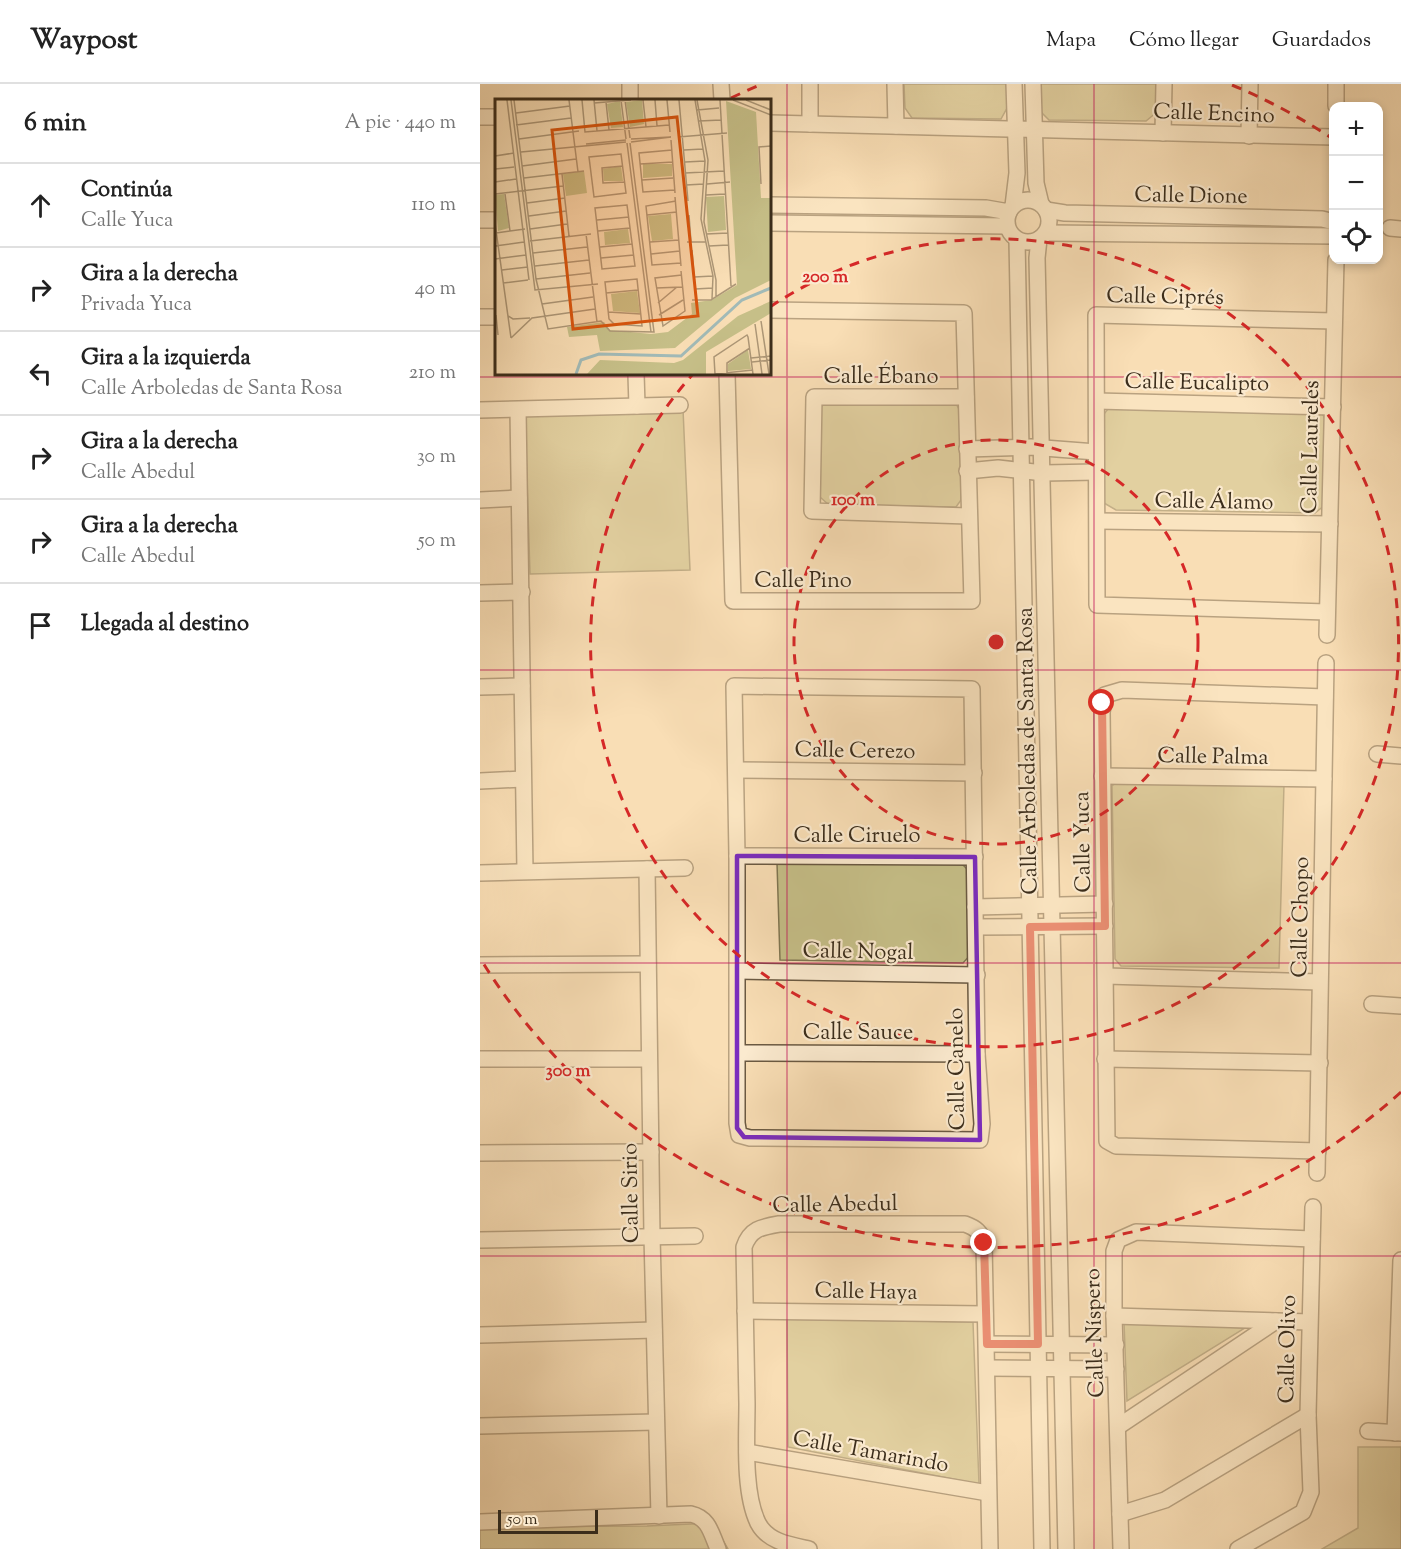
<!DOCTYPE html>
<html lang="es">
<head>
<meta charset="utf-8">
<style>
  :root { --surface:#fff; --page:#f2f2f2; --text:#222; --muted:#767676; --line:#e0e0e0 }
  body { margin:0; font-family:"Sorts Mill Goudy",serif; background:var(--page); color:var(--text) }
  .controls { position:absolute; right:18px; top:18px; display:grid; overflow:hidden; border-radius:12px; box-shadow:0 3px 9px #0003 }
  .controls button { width:54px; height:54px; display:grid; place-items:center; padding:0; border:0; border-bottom:2px solid var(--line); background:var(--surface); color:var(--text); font:30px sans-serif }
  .scale { position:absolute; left:18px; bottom:15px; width:100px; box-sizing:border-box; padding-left:6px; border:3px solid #3b2d1b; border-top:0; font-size:16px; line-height:21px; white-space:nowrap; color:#3b2d1b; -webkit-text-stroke:4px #fbeacf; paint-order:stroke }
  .stop { position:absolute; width:18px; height:18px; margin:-14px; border:4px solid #d93025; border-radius:50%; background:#fff }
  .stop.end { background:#d93025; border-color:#fff; box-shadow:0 2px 6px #0008 }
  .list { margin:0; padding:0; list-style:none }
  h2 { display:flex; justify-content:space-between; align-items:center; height:78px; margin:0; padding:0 24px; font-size:26px }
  h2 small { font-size:20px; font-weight:400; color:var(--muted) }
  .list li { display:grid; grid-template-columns:39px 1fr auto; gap:18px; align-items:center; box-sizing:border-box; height:84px; padding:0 24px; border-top:2px solid var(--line) }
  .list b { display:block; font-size:22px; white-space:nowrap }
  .list p { margin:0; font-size:20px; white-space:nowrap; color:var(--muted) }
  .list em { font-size:20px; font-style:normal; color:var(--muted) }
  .icon { flex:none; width:33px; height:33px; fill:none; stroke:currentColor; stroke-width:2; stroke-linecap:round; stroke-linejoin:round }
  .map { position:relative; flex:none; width:921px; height:1465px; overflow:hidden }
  header { display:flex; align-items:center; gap:36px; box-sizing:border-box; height:84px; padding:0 30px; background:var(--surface); border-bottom:2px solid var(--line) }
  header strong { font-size:28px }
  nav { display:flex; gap:33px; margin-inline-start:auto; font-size:21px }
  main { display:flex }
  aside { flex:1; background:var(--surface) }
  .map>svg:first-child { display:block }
  .green { fill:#c6bf88; stroke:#807652; stroke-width:1.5 }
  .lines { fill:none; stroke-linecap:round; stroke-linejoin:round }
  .minor-casing { stroke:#6a5942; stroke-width:18 }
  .minor { stroke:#fbeacf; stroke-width:15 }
  .route { stroke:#d93025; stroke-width:8 }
  .marked { fill:none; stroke:#7b2cbf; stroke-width:4.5; stroke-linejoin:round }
  .grid { fill:none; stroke:#c2185b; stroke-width:1.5; stroke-opacity:0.55 }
  .ring { fill:none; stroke:#d62828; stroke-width:3; stroke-dasharray:10 8 }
  .labels { text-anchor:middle; stroke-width:4.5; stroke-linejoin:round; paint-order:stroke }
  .street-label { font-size:22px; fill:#3b2d1b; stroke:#fbeacf }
  .inset-river { fill:none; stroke:#a1bab7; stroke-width:3 }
  .inset-road { fill:none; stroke:#ad9777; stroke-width:1.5 }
  .view { fill:#d7550e; fill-opacity:0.15; stroke:#d7550e; stroke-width:3 }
  .inset-edge { fill:none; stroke:#3b2d1b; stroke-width:3 }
  .centre { fill:#d62828; stroke:#fbeacf; stroke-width:3 }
  .ring-label { font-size:18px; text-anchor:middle; font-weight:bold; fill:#d62828; stroke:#fbeacf; stroke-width:4.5; stroke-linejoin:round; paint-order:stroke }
</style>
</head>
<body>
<header>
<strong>Waypost</strong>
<nav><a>Mapa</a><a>Cómo llegar</a><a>Guardados</a></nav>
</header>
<main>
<aside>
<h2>6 min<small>A pie · 440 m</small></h2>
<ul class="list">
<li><svg class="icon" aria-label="ahead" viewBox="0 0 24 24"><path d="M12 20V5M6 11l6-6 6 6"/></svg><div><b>Continúa</b><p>Calle Yuca</p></div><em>110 m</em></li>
<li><svg class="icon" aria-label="right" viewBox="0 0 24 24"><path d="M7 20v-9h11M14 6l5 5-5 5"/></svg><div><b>Gira a la derecha</b><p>Privada Yuca</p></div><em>40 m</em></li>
<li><svg class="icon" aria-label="left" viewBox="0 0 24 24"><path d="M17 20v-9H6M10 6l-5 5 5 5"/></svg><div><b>Gira a la izquierda</b><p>Calle Arboledas de Santa Rosa</p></div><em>210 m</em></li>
<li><svg class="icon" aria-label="right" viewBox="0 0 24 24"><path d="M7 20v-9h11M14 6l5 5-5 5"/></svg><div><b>Gira a la derecha</b><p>Calle Abedul</p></div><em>30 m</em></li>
<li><svg class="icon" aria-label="right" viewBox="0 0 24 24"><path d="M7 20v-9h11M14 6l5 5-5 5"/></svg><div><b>Gira a la derecha</b><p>Calle Abedul</p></div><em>50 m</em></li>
<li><svg class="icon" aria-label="arrive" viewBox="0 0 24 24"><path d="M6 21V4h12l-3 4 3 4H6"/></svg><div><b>Llegada al destino</b></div></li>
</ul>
</aside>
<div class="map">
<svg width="921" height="1465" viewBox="0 0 921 1465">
  <rect width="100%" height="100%" fill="#f9deb5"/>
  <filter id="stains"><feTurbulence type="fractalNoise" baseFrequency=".00333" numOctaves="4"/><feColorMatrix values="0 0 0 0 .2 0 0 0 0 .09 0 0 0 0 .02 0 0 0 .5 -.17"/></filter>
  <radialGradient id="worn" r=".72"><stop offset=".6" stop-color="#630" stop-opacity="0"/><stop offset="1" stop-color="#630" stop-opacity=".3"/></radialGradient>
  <!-- green -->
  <g class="green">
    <path d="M424,0h103v24l-6,11 -89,-1 -7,-10z"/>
    <path d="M561,0h117l-1,28 -11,9 -97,-1 -8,-8z"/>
    <path d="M348,316l127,2 5,9 1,89 -5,7 -127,-2 -9,-8 -1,-88z"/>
    <path d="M632,320l207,4 7,12 -1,85 -10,8 -199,-3 -12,-7v-89z"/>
    <path d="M203,325l7,161 -160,4 -5,-158z"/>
    <path d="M638,696l166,4 -5,184 -158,-2 -6,-7 -3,-173z"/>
    <path d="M480,778l8,8 4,83 -9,10 -183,-3 -3,-97z"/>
    <path d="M307,1235l186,3 6,162 -191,-37z"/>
    <path d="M644,1238l121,6 -118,73z"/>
    <path d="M878,1363h43v102h-79l36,-21z"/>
    <path d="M233,1439l15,26h-248v-22l167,-1z"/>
  </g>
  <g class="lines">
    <defs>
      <g id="minor">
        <path d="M150,0v16"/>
        <path d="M241,0l1,16"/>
        <path d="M330,0v40"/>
        <path d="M415,0l1,42"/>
        <path d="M553,0l3,99 5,21"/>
        <path d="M856,22v-22"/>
        <path d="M0,33h16"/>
        <path d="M290,39l564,14"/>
        <path d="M683,49l1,-49"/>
        <path d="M769,52l1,-52"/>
        <circle cx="548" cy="137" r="21"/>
        <path d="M290,121l216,3 23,4"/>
        <path d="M533,122l4,-33 -3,-89"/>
        <path d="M566,126l19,3 257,6 12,3"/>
        <path d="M0,136h16"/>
        <path d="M290,139l237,3"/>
        <path d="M910,144l11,1"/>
        <path d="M566,149l288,3"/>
        <path d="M559,155l-2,19 29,1291"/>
        <path d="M537,156l25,1309"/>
        <path d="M0,233h16"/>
        <path d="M156,290l1,32"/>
        <path d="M247,290l6,227h239l-8,-288 -194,-3"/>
        <path d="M486,313h-152l-2,114 156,5"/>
        <path d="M617,317l236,6"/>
        <path d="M0,326l200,-5"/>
        <path d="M38,326l7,461"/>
        <path d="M487,365l64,-2 65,5"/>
        <path d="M487,387l31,-3 46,5 52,-1"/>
        <path d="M0,416l39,-2"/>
        <path d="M618,437l232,3"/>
        <path d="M0,509l42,-1"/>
        <path d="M847,528l-230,-7 -1,-290 238,6"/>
        <path d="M847,551l9,-375"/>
        <path d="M254,602l238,3 5,365 5,70 -2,16 -230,-2 -11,-3 -2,-12v-267z"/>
        <path d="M0,603l42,-1"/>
        <path d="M897,670l24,2"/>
        <path d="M256,686l238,3"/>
        <path d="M622,692l222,3"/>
        <path d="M0,697l43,-2"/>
        <path d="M257,772l238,1"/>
        <path d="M167,785l5,367 7,280"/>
        <path d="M0,789l205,-5"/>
        <path d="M495,823l130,-3"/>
        <path d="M496,843l129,-1"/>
        <path d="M0,881l168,-1"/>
        <path d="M258,887l239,4"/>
        <path d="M626,892l213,6"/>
        <path d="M892,920l29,2"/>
        <path d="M258,969l239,1"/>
        <path d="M0,975h169"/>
        <path d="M625,975l215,4"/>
        <path d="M838,1067l-202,-5 -9,-5 -5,-429 3,-17 17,-5 203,7"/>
        <path d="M0,1069l171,-1"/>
        <path d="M837,1089l9,-510"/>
        <path d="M0,1156l215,-4"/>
        <path d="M265,1227l240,3"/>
        <path d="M634,1232l195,6"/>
        <path d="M0,1251l174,-5"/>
        <path d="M507,1260l129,1"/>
        <path d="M507,1284l129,1"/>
        <path d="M0,1342l176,-4"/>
        <path d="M639,1342l157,-105"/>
        <path d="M888,1347l33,2"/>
        <path d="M915,1349l6,-173"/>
        <path d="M267,1368l241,41"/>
        <path d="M640,1430l45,-14 143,-85"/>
        <path d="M0,1438l211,-8c18,4 20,19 27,35"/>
        <path d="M329,1465c-19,-4 -41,-7 -51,-26 -15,-31 -11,-86 -11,-119 -1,-53 -2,-105 -3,-157 6,-18 17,-20 35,-23h186c11,4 16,8 19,19l6,306"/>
        <path d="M641,1465l-7,-233v-65l4,-11 18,-8 176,7"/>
        <path d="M758,1465l65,-37 8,-20 -3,-77 5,-208"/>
      </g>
    </defs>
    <!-- minor casing -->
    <use href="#minor" class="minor-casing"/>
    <!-- minor -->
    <use href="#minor" class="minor"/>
  </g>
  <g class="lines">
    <!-- route -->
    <path class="route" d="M504,1159l3,101h51l-8,-417 75,-1 -3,-223"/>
  </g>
  <!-- marked area -->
  <path d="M0 0H921V1465H0ZM257,772l238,1 5,283 -236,-3 -7,-9z" fill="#f9deb5" fill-opacity=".55" fill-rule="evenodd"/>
  <path class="marked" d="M257,772l238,1 5,283 -236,-3 -7,-9z"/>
  <!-- grid -->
  <path class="grid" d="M307,0v1465M614,0v1465M0,293h921M0,586h921M0,879h921M0,1172h921"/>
  <!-- distance rings -->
  <g class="ring">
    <circle cx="516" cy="558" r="202"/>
    <path d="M290 223A404 404 0 1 1 213 290"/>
    <path d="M921 1008A605 605 0 0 1 0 874M251 14A605 605 0 0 1 280 1M752 1A605 605 0 0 1 850 53"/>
  </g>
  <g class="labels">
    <!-- street labels -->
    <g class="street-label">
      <text transform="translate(734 28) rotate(2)" y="8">Calle Encino</text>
      <text transform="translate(711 110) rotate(1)" y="8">Calle Dione</text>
      <text transform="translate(685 211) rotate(1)" y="8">Calle Ciprés</text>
      <text x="401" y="299">Calle Ébano</text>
      <text transform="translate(717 297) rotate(1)" y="8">Calle Eucalipto</text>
      <text transform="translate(829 363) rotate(-89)" y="8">Calle Laureles</text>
      <text transform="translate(734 416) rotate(1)" y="8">Calle Álamo</text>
      <text x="323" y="503">Calle Pino</text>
      <text transform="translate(375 665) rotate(1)" y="8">Calle Cerezo</text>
      <text transform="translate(546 667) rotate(-91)" y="8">Calle Arboledas de Santa Rosa</text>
      <text transform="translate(733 671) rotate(1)" y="8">Calle Palma</text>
      <text x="377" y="758">Calle Ciruelo</text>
      <text transform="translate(601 758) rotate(-91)" y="8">Calle Yuca</text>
      <text transform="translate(819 833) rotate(-89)" y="8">Calle Chopo</text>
      <text transform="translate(378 866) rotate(1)" y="8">Calle Nogal</text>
      <text x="378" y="955">Calle Sauce</text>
      <text transform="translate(475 985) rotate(-91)" y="8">Calle Canelo</text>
      <text transform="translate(149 1109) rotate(-91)" y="8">Calle Sirio</text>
      <text transform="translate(355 1119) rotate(-1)" y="8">Calle Abedul</text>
      <text transform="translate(386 1206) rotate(1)" y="8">Calle Haya</text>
      <text transform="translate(613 1249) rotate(-92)" y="8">Calle Níspero</text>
      <text transform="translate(806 1265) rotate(-89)" y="8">Calle Olivo</text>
      <text transform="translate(391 1366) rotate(10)" y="8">Calle Tamarindo</text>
    </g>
  </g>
  <!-- overview -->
  <g transform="translate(15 15)">
    <rect width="276" height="276" fill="#f9deb5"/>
    <path d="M147,1l2,24 -14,3 -4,-25zM125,2l3,26 -12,1 -4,-24zM231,2l30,11 5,86h10v82l-36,18 -60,50 -75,3 -3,-16 -28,2 -2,-10 37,-5 6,8 41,4 17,-2 24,-18 -1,-11 21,-3 25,-15zM177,65v12l-29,2v-14zM126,67l2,15h-19l-1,-12zM89,72l3,22 -21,3 -3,-22zM9,95l5,34 -11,3 -3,-36zM229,97l2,34 -18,2 -2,-35zM176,115l2,25 -21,2 -4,-25zM133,130l2,14 -25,2 -1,-13zM142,192l3,22 -27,-2 -2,-17zM276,202v12l-65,39v22h-119l13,-14 74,3 9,-3 55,-44zM253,251l3,19 -23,2v-7z" fill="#c6bf88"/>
    <path class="inset-river" d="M81,275l5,-14 18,-6 82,2 61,-56 29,-12"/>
    <path class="inset-road" d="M12,1l22,180M16,1l24,190 63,-6M19,1l22,179 12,50 53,-8 9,10 44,1 -24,-189M74,1l9,72M87,1l3,32 84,-7M99,1l3,31M126,1l5,39M130,1l5,38M148,1l3,27M160,1l2,26M172,1l3,32M184,1l9,101M200,1l10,61 -4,58 12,57 -1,23M202,1l11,60 -4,62 12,58v16M225,1l11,186M238,1l38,15M251,1l25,10M111,3l3,28M99,4l37,-3M202,11l22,-2M21,14l54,-7M204,22l22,-1M21,26l55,-7M183,38l49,-4M24,40l60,-8M136,40l40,-2M176,41l4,53M136,43l40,-5M132,44l24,189M91,45l40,-4M177,51l-33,3 4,39 32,-2M189,51l19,-1M26,53l105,-10M126,55l5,39 -32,4 -5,-40zM0,57l19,-3M190,63l20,-1M145,65l33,-2M27,67l54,-7M128,67l-21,2 1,15 22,-1M0,70l19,-2M190,74l39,-2M67,75l7,62M29,79l60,-7M147,81l31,-2M0,83l21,-3M212,85l23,-2M266,85l-2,-37 12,-1M191,86l18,-1M0,95l68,-8M10,95l5,37M211,96l19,-1M180,98l6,69M181,102l-30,5 6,59 29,-2M32,104l38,-5M132,106l8,61 -33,3 -7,-61zM152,116l30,-3M194,116l2,27M34,117l37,-5M102,121l32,-3M0,124l16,115M35,130l37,-5M103,132l32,-3M1,134l29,-4M91,135l11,88M211,135l22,-1M35,142l61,-7M155,143l29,-2M192,143h19M0,147l29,-4M214,147l19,-1M105,148l32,-3M197,151l4,50M38,154l54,-6M156,155l29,-3M106,159l33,-3M0,160l31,-4M40,167l54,-6M7,171l26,-3M186,172l4,40 -22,15 -8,-48 27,-3M199,178l19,-1M41,180l54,-6M142,180l5,47 -28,-2 -5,-5 -4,-37zM8,184l25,-3M161,189l26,-1M200,190l18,-1M111,194l32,-3M197,201h19l25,-16M163,204l19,-16M47,205l51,-7M113,213l33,2M1,216l2,20M164,216l24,-15M13,217l5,3 17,-1M266,222l8,53M260,225l7,50M16,239l21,-20 63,-9M256,259l20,-2M257,263l19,-2M258,271l-38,4 -1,-17 33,-22 1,2 5,37M232,274v-10l23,-15"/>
    <path class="view" d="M182,18l21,199 -125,13 -21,-199z"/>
    <rect width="276" height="276" class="inset-edge"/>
  </g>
  <circle cx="516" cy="558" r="9" class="centre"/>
  <g class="ring-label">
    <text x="345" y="198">200 m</text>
    <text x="373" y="421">100 m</text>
    <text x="88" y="992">300 m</text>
  </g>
  <rect width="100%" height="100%" filter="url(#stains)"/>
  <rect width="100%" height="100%" fill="url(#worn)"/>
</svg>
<div class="controls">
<button>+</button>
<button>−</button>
<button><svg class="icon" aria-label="locate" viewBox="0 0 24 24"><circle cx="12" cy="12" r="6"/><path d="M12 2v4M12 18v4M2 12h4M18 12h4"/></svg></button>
</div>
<div class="scale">50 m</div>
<div class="stop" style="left:622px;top:619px"></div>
<div class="stop end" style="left:504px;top:1159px"></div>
</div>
</main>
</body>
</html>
